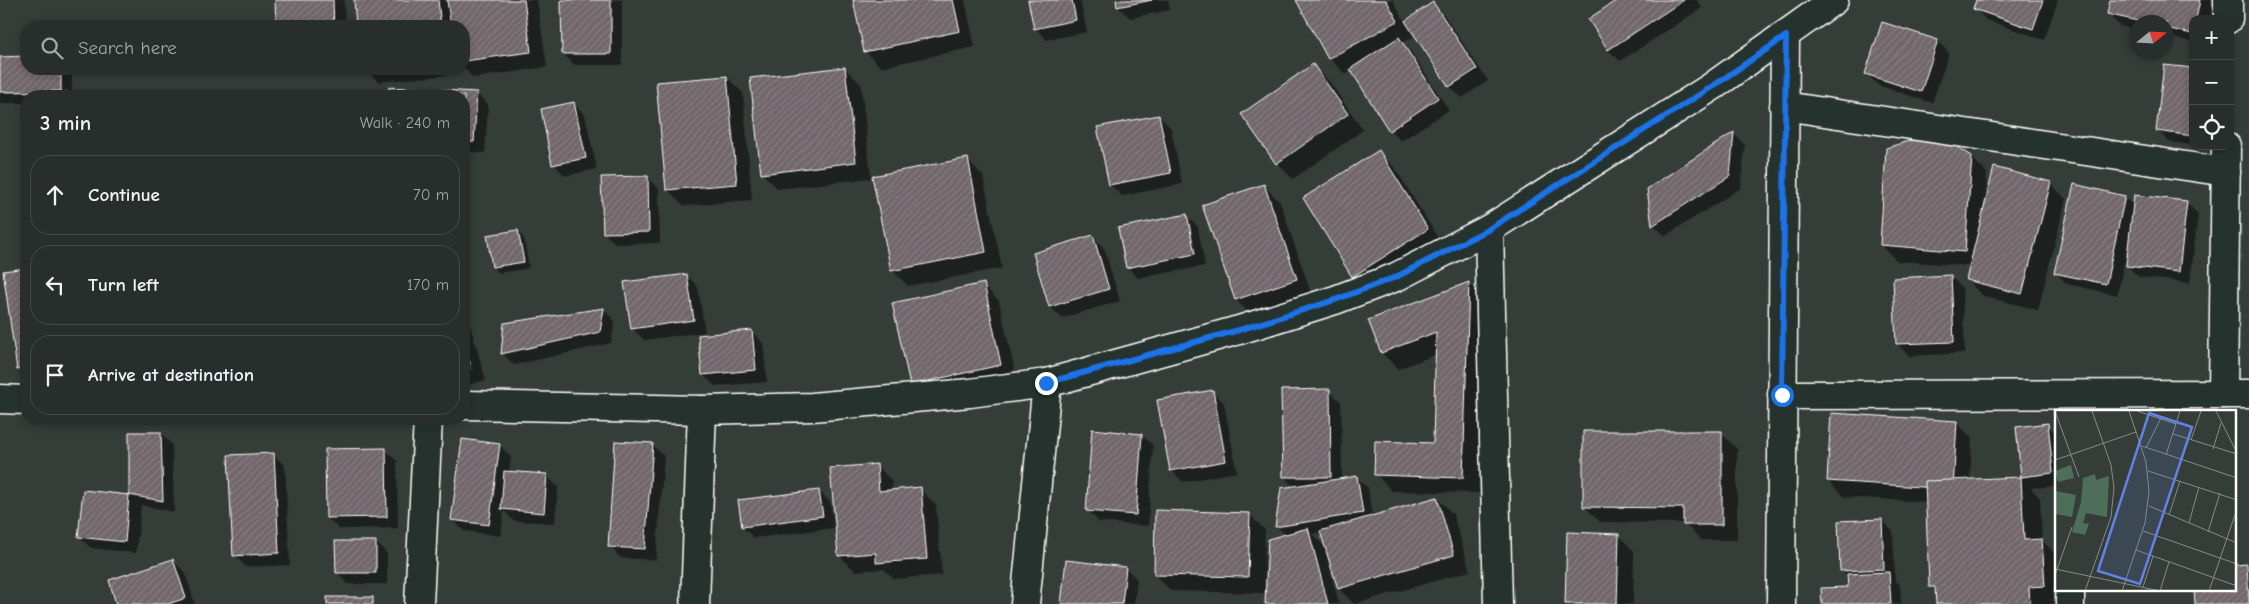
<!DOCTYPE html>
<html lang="en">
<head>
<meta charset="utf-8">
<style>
  :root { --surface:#282e2b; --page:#343a37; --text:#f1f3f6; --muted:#a5a8a9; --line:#444a47 }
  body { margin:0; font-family:"Comic Neue",sans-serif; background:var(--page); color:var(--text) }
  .controls { position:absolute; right:15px; top:15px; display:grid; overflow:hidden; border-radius:10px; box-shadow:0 2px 8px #0003 }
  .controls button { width:45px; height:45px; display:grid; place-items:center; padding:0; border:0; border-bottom:1px solid var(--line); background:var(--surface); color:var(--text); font:25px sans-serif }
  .compass { position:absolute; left:2129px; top:15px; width:45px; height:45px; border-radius:50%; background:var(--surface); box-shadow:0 2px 8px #0003; rotate:72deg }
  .stop { position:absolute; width:15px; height:15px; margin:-11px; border:4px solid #1a73e8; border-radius:50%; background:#fff }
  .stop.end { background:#1a73e8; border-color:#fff; box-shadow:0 1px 5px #0008 }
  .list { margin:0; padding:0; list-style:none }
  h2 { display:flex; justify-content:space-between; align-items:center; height:65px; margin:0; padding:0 20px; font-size:21px }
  h2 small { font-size:16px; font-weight:400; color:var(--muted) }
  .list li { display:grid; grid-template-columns:32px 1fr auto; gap:15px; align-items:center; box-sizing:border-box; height:80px; margin:0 10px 10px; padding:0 10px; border:1px solid var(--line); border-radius:20px }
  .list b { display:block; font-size:19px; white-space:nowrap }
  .list em { font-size:16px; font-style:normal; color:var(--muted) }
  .icon { flex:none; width:28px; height:28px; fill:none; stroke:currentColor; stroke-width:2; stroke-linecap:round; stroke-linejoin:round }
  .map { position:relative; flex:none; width:2249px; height:604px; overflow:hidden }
  .search { position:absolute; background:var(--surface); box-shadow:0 2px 8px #0003; left:20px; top:20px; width:450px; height:55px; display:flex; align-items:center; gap:12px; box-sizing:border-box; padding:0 18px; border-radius:20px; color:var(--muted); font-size:19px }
  .panel { position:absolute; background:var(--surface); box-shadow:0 2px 8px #0003; left:20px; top:90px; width:450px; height:335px; border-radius:20px }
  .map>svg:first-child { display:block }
  .shadow { fill:#0007; fill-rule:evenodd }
  .building { fill:url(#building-hatch); stroke:#fff }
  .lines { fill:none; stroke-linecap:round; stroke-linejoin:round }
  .minor-casing { stroke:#fff; stroke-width:31 }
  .minor { stroke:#26332d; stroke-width:28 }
  .route { stroke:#1a73e8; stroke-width:6 }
  .inset-road { fill:none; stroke:#868b88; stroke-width:1 }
  .view { fill:#6183e4; fill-opacity:0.15; stroke:#6183e4; stroke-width:2.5 }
  .inset-edge { fill:none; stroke:#fff; stroke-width:2.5 }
</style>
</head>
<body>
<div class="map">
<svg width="2249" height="604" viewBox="0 0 2249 604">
  <defs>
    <pattern id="building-hatch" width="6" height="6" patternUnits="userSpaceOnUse" patternTransform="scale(1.25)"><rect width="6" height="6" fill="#71666b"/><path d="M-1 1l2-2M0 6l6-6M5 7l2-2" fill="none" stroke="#867d81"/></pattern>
  </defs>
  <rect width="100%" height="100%" fill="#353d39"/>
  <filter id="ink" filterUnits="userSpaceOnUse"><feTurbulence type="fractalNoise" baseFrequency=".02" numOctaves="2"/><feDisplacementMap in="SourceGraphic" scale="10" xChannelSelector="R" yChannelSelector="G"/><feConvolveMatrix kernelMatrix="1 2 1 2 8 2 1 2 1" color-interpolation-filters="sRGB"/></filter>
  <g filter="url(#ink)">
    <!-- shadow -->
    <g class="shadow">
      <path d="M276,0h68l1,26h-68z"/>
      <path d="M355,0h182l10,67 -74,11 -9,-10v-42h-106z"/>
      <path d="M563,0h59v65h-47l-12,-11z"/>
      <path d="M854,0h111l10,47 -94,20 -16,-16z"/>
      <path d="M1029,0h51l7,32 -40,8 -12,-12z"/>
      <path d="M1117,0h51l2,10 -40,8 -12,-11z"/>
      <path d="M1298,0h95l20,37 -10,6 7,7 39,60 -48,31 -11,-11 -38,-60 -7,4 -16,-16z"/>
      <path d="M1619,0h78l5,8 -82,53 -12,-11z"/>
      <path d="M1977,0h81l-14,40 -58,-20 -11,-12z"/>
      <path d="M2112,0h102l-4,19h-17v23l-27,-6v-14h-30v7l-16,-3 -12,-12z"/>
      <path d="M1433,4l11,11 44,66 -26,17 -12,-11 -43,-66z"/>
      <path d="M1938,41l11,12 -17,50 -54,-18 -12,-12z"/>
      <path d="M0,58h26v11h46v27h-46v7h-26v-10l68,-1v-2l-68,1z"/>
      <path d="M1313,65l16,16 34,49 -70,49 -16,-16 -34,-49z"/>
      <path d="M844,68l17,16 10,94 -93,11 -16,-16z"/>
      <path d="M365,69h94v5l-81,8z"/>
      <path d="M2193,70v75l-24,-3 -11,-11z"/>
      <path d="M727,77l16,16 9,107 -68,6 -16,-16z"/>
      <path d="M390,88l86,5 12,11 -3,49 -21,-1v-56h-75z"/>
      <path d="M574,104l11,11 12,54 -32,7 -11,-12z"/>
      <path d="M1159,116l12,12 11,56 -60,12 -12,-11z"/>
      <path d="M1733,133l12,12 -4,43 -76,48 -11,-11 -6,-35z"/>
      <path d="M1379,152l16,16 48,78 -74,46 -16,-16z"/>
      <path d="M1971,157l16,16 -2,30 65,-20 16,16 -28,111 -55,-14 -16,-16 4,-14 -74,-5 -16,-16z"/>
      <path d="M967,159l16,17 19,92 -94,18 -16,-16z"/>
      <path d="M647,177l12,12 1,54 -44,1 -12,-11z"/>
      <path d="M1264,186l16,16 32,94 -60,20 -16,-16z"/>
      <path d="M2124,197l10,9 52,-4 12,12 -8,69 -51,-6 -12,-11 2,-20h-1l-11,49 -50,-11 -11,-11z"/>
      <path d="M1186,215l12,12 7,39 -67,12 -11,-11z"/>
      <path d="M518,232l6,6 5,30 -30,5 -6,-6 -5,-31z"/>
      <path d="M1092,236l12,12 16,53 -58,17 -12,-11z"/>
      <path d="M26,269v109l-8,-8 -13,-98z"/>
      <path d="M687,275l11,12 7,45 -61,8 -12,-12z"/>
      <path d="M1950,276l12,12 3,65 -56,3 -12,-12z"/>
      <path d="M1469,283l15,16 -5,194 -87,-2 -16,-17 58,-29 3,-91 -39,15 -16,-16 -12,-32z"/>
      <path d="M983,285l16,16 18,80 -105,3z"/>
      <path d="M464,305l22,75 -22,6v-40l7,25 2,-1 -9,-33z"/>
      <path d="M604,310l11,11 -4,22 -97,22 -11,-11 2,-30z"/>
      <path d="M751,331l12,12 4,39 -52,4 -12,-11z"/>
      <path d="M1212,391l12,12 13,69 -54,10 -12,-12z"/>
      <path d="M1329,391l12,11 1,77 14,-2 12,11 4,29 65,-19 16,16 17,57 -116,33 -15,-15 -12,-39 -2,1 14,53h-72l19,-69 -10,-9 18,-39 -10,-10zM1322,532l5,17 -15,-15z"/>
      <path d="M1956,422l16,16 -2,42 53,-2 -6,-50 30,-3 9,9v52l-25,2 9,10 2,42 14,15v35l7,14h-126v-12l-6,-6 -4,-84 -83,-5 -16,-16z"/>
      <path d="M161,433l11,12 2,67 -33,-7 -5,48 -45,-5 -12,-11 5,-46 47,5 -1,-62z"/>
      <path d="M1721,433l16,16v91h-36l-17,-17 -84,-1 -16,-16z"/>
      <path d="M1142,435l11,11 -5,80 -49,-4 -12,-12z"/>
      <path d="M499,445l12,12 -2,15 38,4 11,11 -3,36 -41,-2 -10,-10 -3,25 -37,-5 -12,-12z"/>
      <path d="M652,445l12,11 -8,104 -35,-2 -12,-12z"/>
      <path d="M385,449l12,12 1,67 -59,1 -12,-11z"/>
      <path d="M273,454l12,12 5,99 -44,2 -11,-12z"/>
      <path d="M876,465l16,16 1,10 27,-2 16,16 6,70 -48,4 -10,-10 -29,2 -16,-16z"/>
      <path d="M819,491l11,11 4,26 -80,10 -11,-11z"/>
      <path d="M1249,514l16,16 -1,63 -93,-2 -16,-16z"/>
      <path d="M1882,520l11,12 2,48 5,5 1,19h-78l27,-16 -1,-10 -8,-8z"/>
      <path d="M1618,535l16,16 -1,53h-67z"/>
      <path d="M376,542l11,12v30h-39l-11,-12z"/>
      <path d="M173,561l12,11 10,32h-77z"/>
      <path d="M2247,566l2,2v36h-53l39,-14z"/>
      <path d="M1125,568l12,11 -3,25h-71z"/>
    </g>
    <!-- building -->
    <g class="building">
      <path d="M275,0h58l1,26h-58z"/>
      <path d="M354,0h84l3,26h-85z"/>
      <path d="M447,0h77l7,52 -67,9v-35h-13z"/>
      <path d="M561,0h50v54h-49z"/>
      <path d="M853,0h100l7,31 -96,21z"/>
      <path d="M1028,0h44l4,20 -42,9z"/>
      <path d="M1116,0h36l-35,7z"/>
      <path d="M1296,0h90l12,21 -70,38z"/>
      <path d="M1617,0h67l-76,50 -20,-31z"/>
      <path d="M1976,0h67l-10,29 -60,-20z"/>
      <path d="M2110,0h90l-4,19h-3l-1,15 -26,-6v-6h-24l-35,-8z"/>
      <path d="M1433,2l44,67 -28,18 -44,-66z"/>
      <path d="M1882,22l56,18 -17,52 -56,-18z"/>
      <path d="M1399,37l39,61 -49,33 -39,-62z"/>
      <path d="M26,56v13h35v22l-61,1v-35z"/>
      <path d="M1313,64l35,50 -72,50 -35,-50z"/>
      <path d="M2164,65l29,3v68l-37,-5z"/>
      <path d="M845,67l11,95 -95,12 -11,-96z"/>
      <path d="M727,76l10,108 -71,6 -10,-108z"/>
      <path d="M389,87l88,5 -3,50h-10v-46h-76z"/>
      <path d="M574,102l12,56 -34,7 -11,-56z"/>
      <path d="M1159,115l12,58 -62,12 -12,-58z"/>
      <path d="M1734,132l-4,44 -78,50 -5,-37z"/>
      <path d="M1934,133l38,23 -7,96 -85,-7 6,-97z"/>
      <path d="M1379,150l49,79 -76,48 -49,-79z"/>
      <path d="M968,158l18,94 -95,19 -19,-95z"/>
      <path d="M1994,167l57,15 -29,112 -56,-14z"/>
      <path d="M648,176l1,56 -46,1 -2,-56z"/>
      <path d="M1264,184l33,95 -62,21 -33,-95z"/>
      <path d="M2074,184l51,12 -19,88 -52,-11z"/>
      <path d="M2134,195l53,6 -8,71 -53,-6z"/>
      <path d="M1187,214l8,40 -69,14 -8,-40z"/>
      <path d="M518,230l6,32 -32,5 -5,-32z"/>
      <path d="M1093,235l16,54 -60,18 -16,-54z"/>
      <path d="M26,268v101l-9,1 -14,-99z"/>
      <path d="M687,274l7,46 -63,9 -7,-47z"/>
      <path d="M1951,275l3,67 -58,2 -3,-66z"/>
      <path d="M1469,282l-6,196 -89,-3 1,-34 58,2 3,-111 -55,21 -13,-33z"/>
      <path d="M984,283l17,82 -91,20 -18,-82z"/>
      <path d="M604,308l-4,24 -99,22 3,-31z"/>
      <path d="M752,330l4,40 -54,5 -4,-40z"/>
      <path d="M464,342l6,22 -6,2z"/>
      <path d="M1330,389l1,88h-48l-2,-87z"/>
      <path d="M1213,390l13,71 -56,10 -13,-71z"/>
      <path d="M1831,413l126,8 -4,68 -126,-8z"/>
      <path d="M2048,423l5,50 -32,4 -5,-50z"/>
      <path d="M1092,429l50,5 -6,81 -50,-4z"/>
      <path d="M1583,431h139v94h-39v-17l-100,-1z"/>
      <path d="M129,432h32l2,69 -34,-6z"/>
      <path d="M462,439l38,5 -11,81 -38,-5z"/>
      <path d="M615,441l38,2 -8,106 -37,-2z"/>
      <path d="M386,448l1,69 -61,1 -1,-69z"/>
      <path d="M274,453l5,100 -46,3 -5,-101z"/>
      <path d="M877,464l2,27 42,-4 6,72 -51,4v-10l-38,3 -8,-88z"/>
      <path d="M504,471l43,3 -3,39 -43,-4z"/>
      <path d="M1357,476l6,37 -88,14 6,-39z"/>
      <path d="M2021,477l3,63 18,-1 3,47 -16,1 1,17h-94l-1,-17h-6l-4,-106z"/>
      <path d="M83,490l46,5 -4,47 -47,-5z"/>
      <path d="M819,490l4,26 -81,11 -4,-27z"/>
      <path d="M1437,497l17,58 -116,34 -18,-58z"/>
      <path d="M1155,510l95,3 -2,64 -94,-2z"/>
      <path d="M1882,519l2,50 -44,2 -2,-50z"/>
      <path d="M1308,528l20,76h-63l3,-65z"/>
      <path d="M1567,532l52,2 -2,70h-52z"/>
      <path d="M335,541h41v32h-40z"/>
      <path d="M173,559l13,39 -18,6h-52l-7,-24z"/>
      <path d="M1066,560l60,7 -4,37h-61z"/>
      <path d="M2247,564l2,40h-54l-1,-14h41v-25z"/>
      <path d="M1889,572l2,32h-69l-1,-16 27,-1 -1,-13z"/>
      <rect x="327" y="597" width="46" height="7"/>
    </g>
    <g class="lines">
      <defs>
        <g id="minor">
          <path d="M2228,19v-19"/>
          <path d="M1784,106l442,66"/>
          <path d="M1489,229l9,375"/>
          <path d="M2223,394l3,-248"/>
          <path d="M1782,395l467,-1"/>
          <path d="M0,399l26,1"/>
          <path d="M464,405l238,5 110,-3 158,-14 77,-10 192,-53 96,-30 61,-23 93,-48 224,-143 121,-86"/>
          <path d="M419,604l9,-185"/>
          <path d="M695,604l7,-194"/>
          <path d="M1025,604l22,-221"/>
          <path d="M1781,604l4,-567"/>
          <path d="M2070,604v-14"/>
        </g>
      </defs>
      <!-- minor casing -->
      <use href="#minor" class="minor-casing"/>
      <!-- minor -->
      <use href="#minor" class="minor"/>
    </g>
  </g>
  <g class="lines" filter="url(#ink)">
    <!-- route -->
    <path class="route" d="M1046,383l193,-53 96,-30 61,-23 93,-48 224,-143 73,-50 -4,359"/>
  </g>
  <!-- overview -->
  <g transform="translate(2055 410)">
    <rect width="181" height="181" fill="#353d39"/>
    <path d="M16,55l3,13 -16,4 -3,-11z" fill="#4d6f5a"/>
    <path d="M40,64l1,6 13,-4 -2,41 -21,-4 -3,10 6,1 -4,11 -13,-3 9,-30 2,-24zM1,81l20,4 -4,22 -17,-3z" fill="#4d6f5a"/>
    <path class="inset-road" d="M0,1l24,66M82,1l39,13M161,1l21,42M118,24l64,20M136,30l10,-29M87,36l95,32M91,38l15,-30M158,39l8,-26M111,45l14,-44M0,50l81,-28M93,61l89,29M94,96l88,37M114,105l11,-34M134,113l10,-36M88,121l94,33M153,122l12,-39M81,140l101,36M0,159l105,22M0,165l17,-48M88,177l10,-31M30,181l26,-74 3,-29 -3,-23 -19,-54M67,181l23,-68 4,-32 -3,-29 -17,-51M105,181l9,-29M154,181l28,-82"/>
    <path class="view" d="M94,3l43,14 -52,157 -42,-13z"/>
    <rect width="181" height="181" class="inset-edge"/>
  </g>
</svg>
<div class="controls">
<button>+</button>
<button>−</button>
<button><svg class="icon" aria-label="locate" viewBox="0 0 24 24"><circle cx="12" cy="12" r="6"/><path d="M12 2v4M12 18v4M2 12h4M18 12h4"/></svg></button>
</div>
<svg class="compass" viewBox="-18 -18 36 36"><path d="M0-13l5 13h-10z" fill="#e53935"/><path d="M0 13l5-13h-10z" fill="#a5a8a9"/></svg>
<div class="stop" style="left:1782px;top:395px"></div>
<div class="stop end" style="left:1046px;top:383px"></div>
<div class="search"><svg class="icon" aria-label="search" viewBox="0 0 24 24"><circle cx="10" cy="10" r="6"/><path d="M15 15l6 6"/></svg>Search here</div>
<section class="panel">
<h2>3 min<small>Walk · 240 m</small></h2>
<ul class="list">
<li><svg class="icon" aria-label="ahead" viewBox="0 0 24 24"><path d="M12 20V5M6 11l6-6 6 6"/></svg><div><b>Continue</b></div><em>70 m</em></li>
<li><svg class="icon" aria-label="left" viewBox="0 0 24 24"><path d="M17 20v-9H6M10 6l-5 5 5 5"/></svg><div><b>Turn left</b></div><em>170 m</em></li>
<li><svg class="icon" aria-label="arrive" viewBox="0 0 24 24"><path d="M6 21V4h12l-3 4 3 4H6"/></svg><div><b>Arrive at destination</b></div></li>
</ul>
</section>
</div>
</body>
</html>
